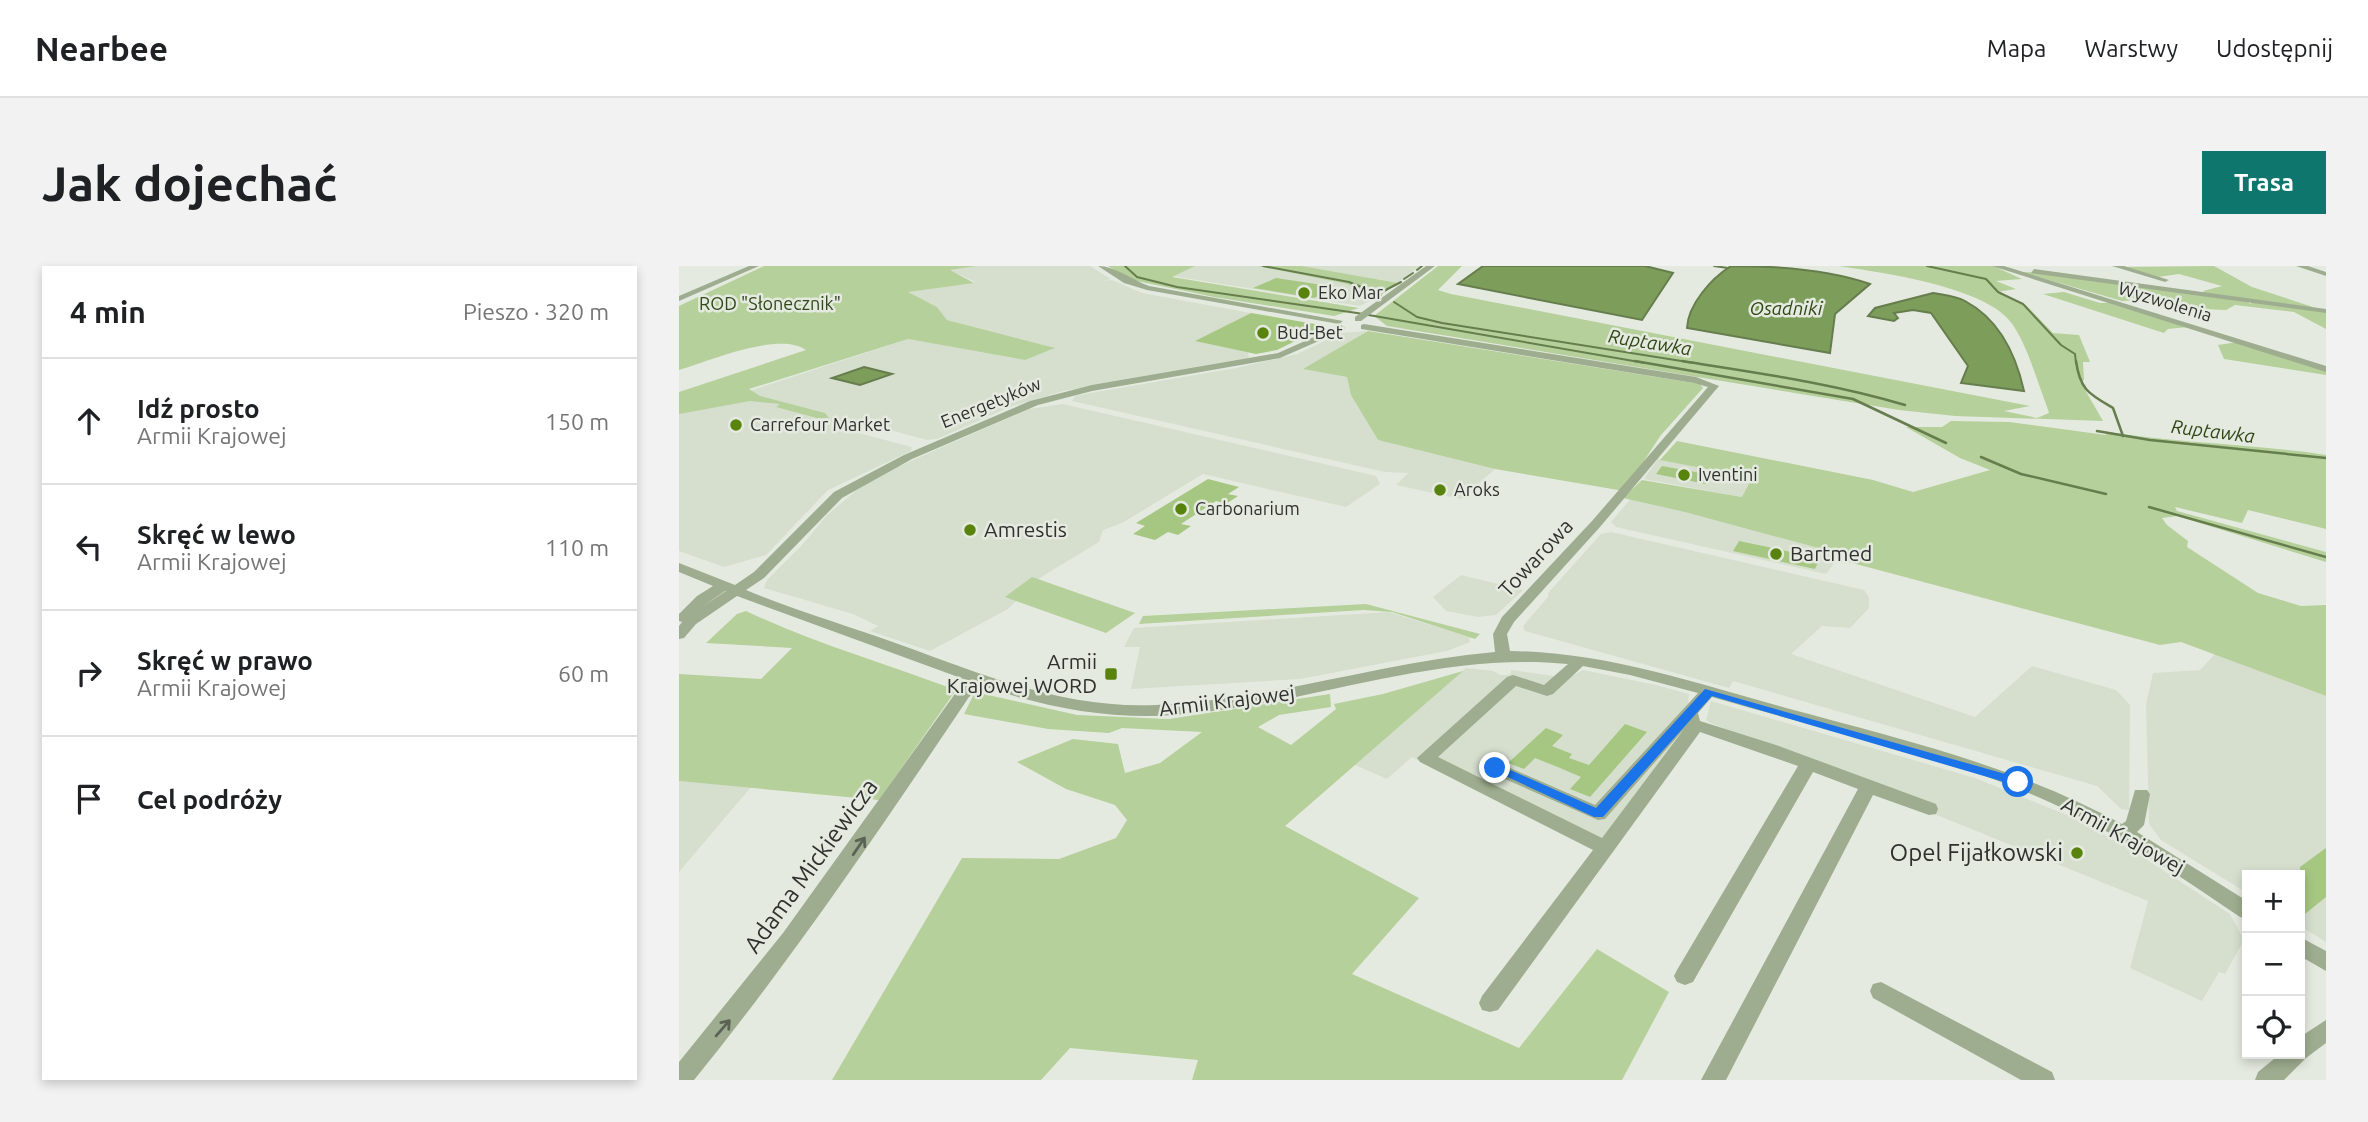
<!DOCTYPE html>
<html lang="pl">
<head>
<meta charset="utf-8">
<style>
  :root { --surface:#fff; --page:#f2f2f2; --text:#202124; --muted:#757577; --line:#e0e0e0; --accent:#0f766e }
  body { margin:0; font-family:Ubuntu,sans-serif; background:var(--page); color:var(--text) }
  .controls { position:absolute; right:21px; bottom:21px; display:grid; overflow:hidden; border-radius:0px; box-shadow:0 4px 10px #0003 }
  .controls button { width:63px; height:63px; display:grid; place-items:center; padding:0; border:0; border-bottom:2px solid var(--line); background:var(--surface); color:var(--text); font:35px sans-serif }
  .stop { position:absolute; width:21px; height:21px; margin:-16px; border:5px solid #1a73e8; border-radius:50%; background:#fff }
  .stop.end { background:#1a73e8; border-color:#fff; box-shadow:0 2px 7px #0008 }
  .list { margin:0; padding:0; list-style:none }
  h2 { display:flex; justify-content:space-between; align-items:center; height:91px; margin:0; padding:0 28px; font-size:30px }
  h2 small { font-size:23px; font-weight:400; color:var(--muted) }
  .list li { display:grid; grid-template-columns:46px 1fr auto; gap:21px; align-items:center; box-sizing:border-box; height:126px; padding:0 28px; border-top:2px solid var(--line) }
  .list b { display:block; font-size:26px; white-space:nowrap }
  .list p { margin:0; font-size:23px; white-space:nowrap; color:var(--muted) }
  .list em { font-size:23px; font-style:normal; color:var(--muted) }
  .icon { flex:none; width:38px; height:38px; fill:none; stroke:currentColor; stroke-width:2; stroke-linecap:round; stroke-linejoin:round }
  .map { position:relative; flex:none; width:1647px; height:814px; overflow:hidden; border-radius:0px }
  header { display:flex; align-items:center; gap:42px; box-sizing:border-box; height:98px; padding:0 35px; background:var(--surface); border-bottom:2px solid var(--line) }
  header strong { font-size:33px }
  nav { display:flex; gap:38px; margin-inline-start:auto; font-size:24px }
  .intro { display:flex; align-items:center; justify-content:space-between; box-sizing:border-box; height:168px; padding:0 42px }
  h1 { margin:0; font-size:49px }
  .button { padding:18px 32px; border-radius:0px; background:var(--accent); color:#fff; font-size:24px; font-weight:700 }
  main { display:flex; gap:42px; padding:0 42px }
  aside { flex:1; background:var(--surface); border-radius:0px; box-shadow:0 4px 10px #0003 }
  .map>svg:first-child { display:block }
  .built { fill:#d6dfce }
  .green { fill:#b5d09a }
  .water { fill:#7d9d5a; stroke:#667d4d; stroke-width:2 }
  .lines { fill:none; stroke-linecap:round; stroke-linejoin:round }
  .stream-far1 { stroke:#667d4d; stroke-width:2 }
  .stream { stroke:#667d4d; stroke-width:2.5 }
  .building { fill:#a6c782 }
  .minor { fill:#9ead8f; fill-rule:evenodd }
  .oneway { stroke:#5b6355 }
  .route { fill:#1a73e8 }
  .poi-dot { fill:#58830c; stroke:#e5eae0; stroke-width:2.5 }
  .labels { text-anchor:middle; stroke-width:5; stroke-linejoin:round; paint-order:stroke }
  .far-poi-label { font-size:18px; fill:#2f312e; stroke:#e5eae0; text-anchor:start }
  .far-street-label { font-size:18px; fill:#2f312e; stroke:#e5eae0 }
  .far-park-label { font-size:18px; fill:#334818; stroke:#e5eae0 }
  .far-water-label { font-size:19px; font-style:italic; fill:#314615; stroke:#e5eae0 }
  .poi-label { font-size:21px; fill:#2f312e; stroke:#e5eae0; text-anchor:start }
  .street-label { font-size:21px; fill:#2f312e; stroke:#e5eae0 }
  .near-poi-label { font-size:24px; fill:#2f312e; stroke:#e5eae0; text-anchor:end }
  .near-street-label { font-size:24px; fill:#2f312e; stroke:#e5eae0 }
</style>
</head>
<body>
<header>
<strong>Nearbee</strong>
<nav><a>Mapa</a><a>Warstwy</a><a>Udostępnij</a></nav>
</header>
<div class="intro"><h1>Jak dojechać</h1><a class="button">Trasa</a></div>
<main>
<aside>
<h2>4 min<small>Pieszo · 320 m</small></h2>
<ul class="list">
<li><svg class="icon" aria-label="ahead" viewBox="0 0 24 24"><path d="M12 20V5M6 11l6-6 6 6"/></svg><div><b>Idź prosto</b><p>Armii Krajowej</p></div><em>150 m</em></li>
<li><svg class="icon" aria-label="left" viewBox="0 0 24 24"><path d="M17 20v-9H6M10 6l-5 5 5 5"/></svg><div><b>Skręć w lewo</b><p>Armii Krajowej</p></div><em>110 m</em></li>
<li><svg class="icon" aria-label="right" viewBox="0 0 24 24"><path d="M7 20v-9h11M14 6l5 5-5 5"/></svg><div><b>Skręć w prawo</b><p>Armii Krajowej</p></div><em>60 m</em></li>
<li><svg class="icon" aria-label="arrive" viewBox="0 0 24 24"><path d="M6 21V4h12l-3 4 3 4H6"/></svg><div><b>Cel podróży</b></div></li>
</ul>
</aside>
<div class="map">
<svg width="1647" height="814" viewBox="0 0 1647 814">
  <rect width="100%" height="100%" fill="#e5eae0"/>
  <!-- built -->
  <g class="built">
    <path d="M298,0h113l21,13 -9,2 10,-1 30,13 109,20 -55,28 52,11 1,7 -186,32 -53,16 -73,32 -10,1 -74,-20 -17,7 76,20 -1,4 -83,39 -62,65 -42,12 -45,-16v-137l229,-75 116,21 29,-11 -106,-29 -10,-13 -30,-15 69,-10 -27,-12z"/>
    <path d="M516,0h62l90,18 31,13 -18,9 -188,-30z"/>
    <path d="M623,0h118l-22,17z"/>
    <path d="M689,65l-63,38 42,8 5,18 26,45 117,29 -34,30 -65,-14 12,-12 -23,-1 -313,-71 3,-5 15,-3 146,-25 61,-14 44,-21z"/>
    <path d="M384,138l313,72 4,8 -34,23 -143,-33 -81,49 -19,7 -4,12 -58,35 -33,32 -78,42 -60,-20 8,-5 -25,-12 -89,-26 3,-8 35,-35 25,-30 31,-26 28,-17 143,-63z"/>
    <path d="M979,193l97,17 -13,21 -98,-18z"/>
    <path d="M953,231l210,56 -16,21 -210,-47 -5,-5z"/>
    <path d="M932,266l253,58 5,7v11l-19,20 -28,-2 -31,28 184,63 57,-51 84,24 14,15 -1,105 -8,-1 -24,-23 -364,-105 -4,7 -204,-57 -2,-5 25,-29v-4l53,-59z"/>
    <path d="M782,309l62,15 -27,25 -17,2 -33,-6 -13,-14z"/>
    <path d="M710,346l80,25 1,5 -23,9 -147,28 -169,10 9,-42h-16l10,-19z"/>
    <path d="M1536,388l111,42v246l-26,-16v-51h-53v18l-86,-53 -12,-16 -3,-120 7,-31 47,-3z"/>
    <path d="M787,402l27,3 7,4h10l1,-5 57,8 15,-8 73,15 33,9 -1,9 -6,8 7,15 -87,121 -32,-11 -158,-79 -25,22 -32,-14z"/>
    <path d="M1032,435l264,77 97,39 60,33 98,64 14,26 -19,34 -6,-2 -17,29 -72,-33 18,-67 -435,-177 -7,-4z"/>
    <path d="M0,515l72,6 -72,85z"/>
  </g>
  <!-- green -->
  <g class="green">
    <path d="M85,0h213l-27,4 24,13 -66,9 29,15 10,13 108,28 -30,12 -117,-21 -159,50 11,7 65,17 4,5h-12l-41,-11 4,-3 -30,-3 -71,13v-22l127,-42c-28,-19 -96,11 -127,20v-64z"/>
    <path d="M429,0h87l-23,11 187,31 -25,8 -120,-19 -82,-17z"/>
    <path d="M578,0h45l96,17 -20,14 -31,-13z"/>
    <path d="M759,0h24l-24,24 13,4 579,112 -26,5 33,7 12,-5 -3,-9c-10,-26 -18,-56 -33,-79 -24,-38 -133,-53 -175,-59h155l29,13 -26,2 20,8 -19,3 29,13 27,28 26,2 11,27h-7l1,18 -4,1 23,40 -148,-5 -56,-6 -512,-84 -13,-10z"/>
    <path d="M1535,0l38,21 64,21 -110,-14 -3,-3 19,-5 -43,-12 -21,3 -36,-10z"/>
    <path d="M1343,6l42,2 180,26 7,4v-3l75,11v17l-32,-17 -59,-7 -9,5 -25,-1 -60,-9 -19,1z"/>
    <path d="M1385,26l36,11h9l79,24 -20,2 -4,4 -121,-39z"/>
    <path d="M689,65l332,53 3,4 -42,47 -37,56 -129,-22 -117,-29 -27,-45 -4,-18 -44,-8z"/>
    <path d="M1559,76l88,28v5l-102,-16 -6,-14z"/>
    <path d="M1272,155l58,1 97,13 1,-3c73,11 146,12 219,23v74l-78,-19 -6,13 -67,-16 2,4 149,41v10l-149,-46 -15,2 5,7 21,16 -1,6 71,46 43,13 25,-1v91l-145,-54 -21,3 -319,-85 -4,-7 -152,-41 -62,-14 19,-18 100,17 12,-23 -5,3 -89,-17 17,-19 196,39 40,12 77,-22 -30,-12 -54,-31h36z"/>
    <path d="M353,311l103,36 -29,20 -101,-36z"/>
    <path d="M687,338l114,30 -5,5 -83,-27 -28,-2 -225,14 4,-8z"/>
    <path d="M67,345c68,32 140,53 210,79l-77,110 -200,-19v-107l82,5 31,-31 -86,-5 31,-29z"/>
    <path d="M784,405l-178,155 134,72 -67,76 167,74 78,-99 72,43 -47,88h-430l6,-20 -128,-12 -29,32h-209l130,-222 97,1 57,-21 11,-18 -12,-15 -49,-16 -49,-27 56,-23 45,5 7,29 35,-10 42,-31 -80,-4 -13,5 -61,-4 -84,-15 11,-22 102,23 92,4 161,-25 1,13 -52,8 -21,12 33,18 45,-36 -2,-5 49,-10z"/>
  </g>
  <!-- water -->
  <g class="water">
    <path d="M804,0h162l28,7 -31,47 -184,-36z"/>
    <path d="M1052,0c45,0 96,3 139,18l-35,30 -5,39 -143,-25c1,-24 25,-50 44,-62z"/>
    <path d="M1254,27c10,2 23,3 32,8 34,18 51,54 59,90l-63,-8 7,-17 -37,-53 -18,-3 -19,3 4,5 -4,3 -26,-5 7,-8z"/>
    <path d="M185,101l28,7 -32,11 -28,-7z"/>
  </g>
  <g class="lines">
    <!-- stream-far1 -->
    <g class="stream-far1">
      <path d="M446,0l12,11 40,10 180,26 288,50"/>
      <path d="M584,0l86,16 32,13"/>
      <path d="M1035,0l14,2"/>
      <path d="M1248,0l59,13 12,13 25,12 38,41 14,9 1,9"/>
      <path d="M738,4l5,-4"/>
      <path d="M725,13l9,-6"/>
      <path d="M699,28l23,-12"/>
      <path d="M715,36l23,15 25,6 252,40"/>
    </g>
    <!-- stream -->
    <g class="stream">
      <path d="M956,95l218,38 93,44"/>
      <path d="M1003,95c75,12 150,22 223,44"/>
      <path d="M1397,95c4,29 13,33 37,47l10,28"/>
      <path d="M1418,165l53,9 176,18"/>
      <path d="M1302,191l40,17 85,20"/>
      <path d="M1470,241l177,50"/>
    </g>
  </g>
  <!-- building -->
  <g class="building">
    <path d="M597,12l60,9 -22,11 -61,-10z"/>
    <path d="M572,47l64,11 5,5 -43,21 -21,4 -61,-13z"/>
    <path d="M983,200l50,9 -6,9 -50,-10z"/>
    <path d="M529,213l31,8 -11,7 10,2 -12,8 -10,-3 -35,23 10,2 -13,9 -10,-3 -13,8 -22,-6 12,-8 -9,-3z"/>
    <path d="M1060,275l81,17 -5,11 -82,-18z"/>
    <path d="M946,458l22,8 -57,65 -20,-8 11,-12 -21,-9 -25,-10 -11,11 -16,-6 38,-35 17,7 -11,11 20,8 -3,4 20,7z"/>
    <path d="M1647,582v49l-26,21v-51z"/>
  </g>
  <g class="lines">
    <!-- minor -->
    <g class="minor">
      <path d="M70,0h10l-80,35v-5z"/>
      <path d="M419,0c17,0 34,14 51,20l194,35 -4,3 -192,-34 -23,-7z"/>
      <path d="M747,0h9l-74,55h-6v-4z"/>
      <path d="M1313,0h12l322,100v6z"/>
      <path d="M1433,0h12l45,14 -4,2z"/>
      <path d="M1617,0h12l18,6v4z"/>
      <path d="M1355,3l292,40v4l-295,-40z"/>
      <path d="M685,58l332,53 23,9 -119,141 -86,95 -7,12 3,17c95,1 185,32 276,57 115,31 230,58 336,116l4,-3 9,-31h12l3,4 -6,31 -7,7 110,69v18l-7,-2c-65,-44 -130,-89 -202,-120 -104,-45 -217,-68 -326,-100l-14,16 2,8 76,24 160,59 2,5 -2,5 -7,1 -56,-20 -147,285h-25l157,-291 -45,-17 -120,210 -8,3 -8,-3 -3,-6 3,-6 121,-204 -98,-34 -202,278 -8,2 -8,-2 -3,-7 3,-7 111,-146 -173,-88 -3,-4 90,-81 6,-2 31,10 24,-21c-142,-14 -274,48 -414,52 -59,1 -116,-11 -171,-30l-14,11c-88,131 -176,261 -275,383h-15v-18l104,-129 174,-242 12,-10 -232,-85 -41,28 -12,14 -5,1v-13l3,-4 -3,-1v-7l18,-18 16,-10 -34,-14v-9l56,22 19,-13 80,-80 70,-37 126,-54 62,-16 186,-32 63,-28 4,3 -1,2 -64,28 -188,33 -54,14 -126,54 -70,39 -78,80 -18,12c51,21 103,36 155,55 83,30 164,64 255,60 115,-5 225,-43 339,-53l-2,-18 9,-17 90,-96 116,-134 -14,-4 -333,-54v-4zM46,325h1l-24,16zM904,400l47,9 68,18 -103,112 -94,-41h-12l-3,4 3,4 109,48 7,-1 79,-90 -82,109 -164,-81 78,-71 31,10 6,-2z"/>
      <path d="M1621,671l26,14v20l-26,-15z"/>
      <path d="M1202,716l171,90 3,8h-34l-148,-82 -3,-7 3,-7z"/>
      <path d="M1647,754v23l-20,15 -22,22h-29l3,-8 22,-18h20v-17z"/>
    </g>
  </g>
  <!-- one-way arrows -->
  <defs><path id="oneway-shaft" d="M-6 0H5M1.5-3L5.5 0L1.5 3" fill="none" stroke-width="1.6" stroke-linecap="round" stroke-linejoin="round" transform="scale(1.75)"/></defs>
  <g class="oneway">
    <use href="#oneway-shaft" transform="translate(180 580) rotate(-56)"/>
    <use href="#oneway-shaft" transform="translate(44 762) rotate(-49)"/>
  </g>
  <!-- route -->
  <path class="route" d="M1026,423l318,90 2,3 -7,4 -306,-90 -109,121h-9l-106,-49 11,-3 97,43z"/>
  <!-- markers -->
  <g class="poi-dot">
    <circle cx="625" cy="27" r="7"/>
    <circle cx="584" cy="67" r="7"/>
    <circle cx="57" cy="159" r="7"/>
    <circle cx="1005" cy="209" r="7"/>
    <circle cx="761" cy="224" r="7"/>
    <circle cx="502" cy="243" r="7"/>
    <circle cx="291" cy="264" r="7"/>
    <circle cx="1097" cy="288" r="7"/>
    <rect x="425" y="401" width="14" height="14" rx="3.5"/>
    <circle cx="1398" cy="587" r="7"/>
  </g>
  <g class="labels">
    <!-- far-poi labels -->
    <g class="far-poi-label">
      <text x="639" y="33">Eko Mar</text>
      <text x="598" y="73">Bud-Bet</text>
      <text x="71" y="165">Carrefour Market</text>
      <text x="1019" y="215">Iventini</text>
      <text x="775" y="230">Aroks</text>
      <text x="516" y="249">Carbonarium</text>
    </g>
    <!-- far-street labels -->
    <g class="far-street-label">
      <text transform="translate(1486 36) rotate(17)" y="6">Wyzwolenia</text>
      <text transform="translate(312 137) rotate(-22)" y="6">Energetyków</text>
    </g>
    <!-- far-park labels -->
    <g class="far-park-label">
      <text x="91" y="44">ROD "Słonecznik"</text>
    </g>
    <!-- far-water labels -->
    <g class="far-water-label">
      <text x="1107" y="49">Osadniki</text>
      <text transform="translate(971 76) rotate(9)" y="7">Ruptawka</text>
      <text transform="translate(1534 165) rotate(7)" y="7">Ruptawka</text>
    </g>
    <!-- poi labels -->
    <g class="poi-label">
      <text x="305" y="271">Amrestis</text>
      <text x="1111" y="295">Bartmed</text>
      <text x="418" y="403" text-anchor="end">Armii<tspan x="418" dy="24">Krajowej WORD</tspan></text>
    </g>
    <!-- street labels -->
    <g class="street-label">
      <text transform="translate(857 292) rotate(-47)" y="7">Towarowa</text>
      <text transform="translate(548 435) rotate(-7)" y="7">Armii Krajowej</text>
      <text transform="translate(1444 570) rotate(29)" y="7">Armii Krajowej</text>
    </g>
    <!-- near-poi labels -->
    <g class="near-poi-label">
      <text x="1384" y="595">Opel Fijałkowski</text>
    </g>
    <!-- near-street labels -->
    <g class="near-street-label">
      <text transform="translate(132 600) rotate(-54)" y="8">Adama Mickiewicza</text>
    </g>
  </g>
</svg>
<div class="controls">
<button>+</button>
<button>−</button>
<button><svg class="icon" aria-label="locate" viewBox="0 0 24 24"><circle cx="12" cy="12" r="6"/><path d="M12 2v4M12 18v4M2 12h4M18 12h4"/></svg></button>
</div>
<div class="stop" style="left:1339px;top:516px"></div>
<div class="stop end" style="left:816px;top:502px"></div>
</div>
</main>
</body>
</html>
